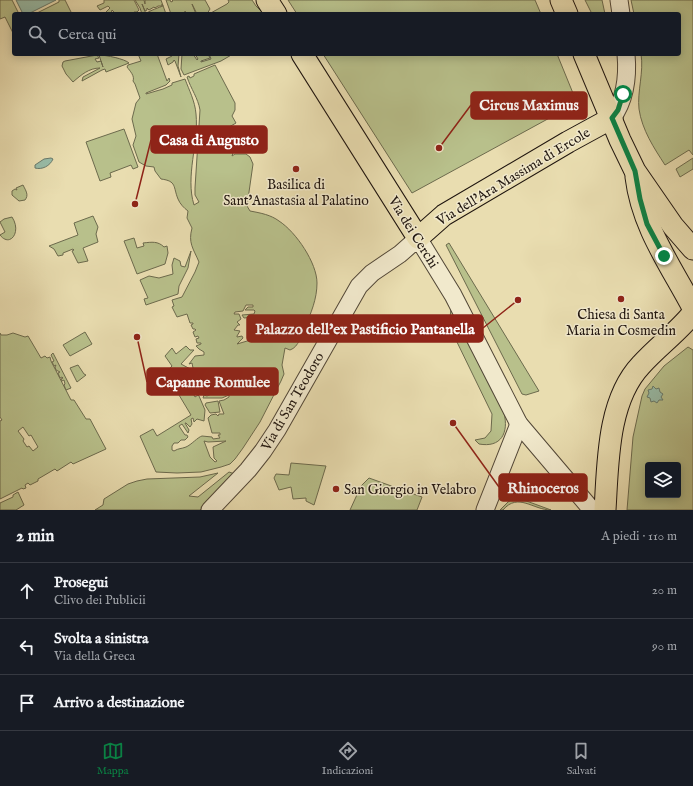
<!DOCTYPE html>
<html lang="it">
<head>
<meta charset="utf-8">
<style>
  :root { --surface:#171b24; --page:#20242c; --text:#f1f3f6; --muted:#9ea1a6; --line:#363941; --accent:#0b8043 }
  body { margin:0; font-family:"IM FELL English",serif; background:var(--page); color:var(--text) }
  .controls { position:absolute; right:12px; bottom:12px; display:grid; overflow:hidden; border-radius:4px; box-shadow:0 2px 10px #0003 }
  .controls button { width:36px; height:36px; display:grid; place-items:center; padding:0; border:0; border-bottom:1px solid var(--line); background:var(--surface); color:var(--text); font:20px sans-serif }
  .stop { position:absolute; width:12px; height:12px; margin:-9px; border:3px solid #0b8043; border-radius:50%; background:#fff }
  .stop.end { background:#0b8043; border-color:#fff; box-shadow:0 1px 4px #0008 }
  .list { margin:0; padding:0; list-style:none }
  h2 { display:flex; justify-content:space-between; align-items:center; height:52px; margin:0; padding:0 16px; font-size:17px }
  h2 small { font-size:13px; font-weight:400; color:var(--muted) }
  .list li { display:grid; grid-template-columns:26px 1fr auto; gap:12px; align-items:center; box-sizing:border-box; height:56px; padding:0 16px; border-top:1px solid var(--line) }
  .list b { display:block; font-size:15px; white-space:nowrap }
  .list p { margin:0; font-size:13px; white-space:nowrap; color:var(--muted) }
  .list em { font-size:13px; font-style:normal; color:var(--muted) }
  .icon { flex:none; width:22px; height:22px; fill:none; stroke:currentColor; stroke-width:2; stroke-linecap:round; stroke-linejoin:round }
  .map { position:relative; flex:none; width:693px; height:510px; overflow:hidden }
  .search { position:absolute; background:var(--surface); box-shadow:0 2px 10px #0003; left:12px; right:12px; top:12px; height:44px; display:flex; align-items:center; gap:10px; box-sizing:border-box; padding:0 14px; border-radius:4px; color:var(--muted); font-size:15px }
  .sheet { height:220px; background:var(--surface) }
  nav { display:flex; justify-content:space-around; align-items:center; box-sizing:border-box; height:56px; border-top:1px solid var(--line); background:var(--surface); font-size:11px; color:var(--muted) }
  nav a { display:grid; justify-items:center; gap:2px }
  nav .on { color:var(--accent) }
  .map>svg:first-child { display:block }
  .green { fill:#b8c08b; stroke:#6c6a4d; fill-rule:evenodd }
  .water { fill:#98bca8; stroke:#68796b }
  .lines { fill:none; stroke-linecap:round; stroke-linejoin:round }
  .minor-casing { stroke:#524737; stroke-width:19 }
  .major-casing { stroke:#1f150f; stroke-width:23 }
  .minor { stroke:#f1e9cc; stroke-width:17 }
  .major { stroke:#e9ddb0; stroke-width:21 }
  .route { stroke:#0b8043; stroke-width:5 }
  .poi-dot { fill:#8f2418; stroke:#f1e9cc; stroke-width:1.5 }
  .labels { text-anchor:middle; stroke-width:3; stroke-linejoin:round; paint-order:stroke }
  .street-label { font-size:14px; fill:#1f150f; stroke:#f1e9cc }
  .poi-label { font-size:14px; fill:#1f150f; stroke:#f1e9cc }
  .leader { fill:none; stroke:#8f2418; stroke-width:1.5 }
  .callout-dot { fill:#8f2418; stroke:#f1e9cc; stroke-width:1.5 }
  .callout { fill:#8f2418; stroke:#8f2418; stroke-width:1.5 }
  .callout-label { font-size:15px; text-anchor:middle; font-weight:bold; fill:#fff }
</style>
</head>
<body>
<div class="map">
<svg width="693" height="510" viewBox="0 0 693 510">
  <rect width="100%" height="100%" fill="#e9ddb0"/>
  <filter id="stains"><feTurbulence type="fractalNoise" baseFrequency=".005" numOctaves="4"/><feColorMatrix values="0 0 0 0 .2 0 0 0 0 .09 0 0 0 0 .02 0 0 0 .5 -.17"/></filter>
  <radialGradient id="worn" r=".72"><stop offset=".6" stop-color="#630" stop-opacity="0"/><stop offset="1" stop-color="#630" stop-opacity=".3"/></radialGradient>
  <!-- green -->
  <g class="green">
    <path d="M0,0h12l7,14h-5v21l-9,-18 -5,2z"/>
    <path d="M59,0h6l7,14h-37l24,-12z"/>
    <path d="M104,0h30l5,10 -2,2h-3v2h-21l2,-1 -3,-3 -1,4h-7l6,-6 -2,-2 -8,4 -3,-4 7,-3z"/>
    <path d="M135,0h9l1,4v-4h16l5,14 -19,-1c2,-2 13,-6 16,-7l-1,-2v2h-4l-3,2 -1,-1 -5,3 -2,-2v2l-2,1 -3,-7 4,10h-4l-2,-6z"/>
    <path d="M166,0h4l1,2 2,-1 -1,-1h33l5,9 -3,5h-10l-5,-10 4,10h-10l-1,-3v3h-14z"/>
    <path d="M228,0h24l4,6 8,8h-55l18,-10 2,-2z"/>
    <path d="M288,0h247l6,14h-244z"/>
    <path d="M585,0h17l3,14h-13z"/>
    <path d="M631,0h62v155l-4,-5 -24,15c-11,-17 -23,-35 -26,-56 -2,-17 5,-37 2,-55h38v-40h-45z"/>
    <path d="M138,54h19l10,27 2,-3 1,3 -4,4 -20,8v1l17,-5 9,-4v-2l13,-4c4,11 10,22 11,35 3,29 -11,62 -2,91l5,-3 -4,-7v-7l5,-78c-2,-12 -9,-21 -13,-33l2,-1 1,2 4,-2v-2l21,-9 20,38v7l-3,6 4,7 -7,4v7l6,13 -3,9 3,-2h11l4,3 3,7 -6,42 3,5c11,2 21,4 29,10 17,11 38,42 38,62 0,16 -6,30 -12,44 -4,8 -6,20 -15,23l-5,-2 -3,17 2,9 -3,7 -21,41 -17,26 -8,11 -5,5 -9,3 -20,5 -24,1 -21,-1 -16,-36 13,-7 4,7 34,-21 -18,-30 -10,-10 9,-9 -7,-10 7,-8 4,6 10,-8 4,4h4l-13,14 13,7 2,21 -2,3 1,2 3,-2 1,1 6,14 -1,11 -7,-2 -3,3 -1,-4 -2,1 1,5 -2,3 -4,-4h-1l4,7 -1,3 -6,-9 -3,2 6,9h2l1,2 -3,3h-4l-3,3h-4l-2,3v4l2,1c5,-3 7,-2 12,-4 5,-2 12,-10 16,-11 3,0 7,1 10,1l1,2 7,-1 -2,-3h2v-2h-8l-4,-15 3,-3 5,-1 2,2 1,-2h5l-5,-13 5,-1 5,-3v-2l-7,3h-19l1,-3 3,1 6,-3 1,-2 -2,-2c-5,1 -10,4 -14,-2l-2,-17 -3,-2 -1,-5 -3,1 6,-8 9,-1v-3l-5,-3 -3,-3 5,-2v-1h-4l-1,-4 3,-1 -1,-2 -3,1 -2,-5 3,-2 -1,-1h-2l-2,-4 2,-1v-1h-3l-3,-9 -10,3 -5,-10 2,-1 -2,-6 10,-3 13,-25 4,-10c-6,-14 -11,-19 -7,-34l-5,-10 1,-7c-4,-3 -8,-7 -10,-12 -5,-12 -1,-18 -17,-20l-6,-8 -1,-4 -8,-1 -7,-4 -6,-17 3,-9 -4,-17 4,-16 4,-5 -5,-14 -2,-3c2,-5 -3,-10 -6,-14l1,-2 13,-4zM246,305h7v2h-5l-3,3h9l1,1 -1,3 -12,1 2,3 11,-1v3h-5l2,4h4v2l-3,2 1,11 -17,5 6,-6 -1,-2 -5,1v-1l3,-5 -6,-1 4,-5h2l-3,-3 4,-3 -2,-5h-5l1,-2 8,-1zM204,441l4,1 18,-1 -13,6 1,11 3,3 -2,1 -5,-5z"/>
    <path d="M172,54h5v1l2,-1 -1,12 3,11 -6,-16 -1,-1 -1,2 -5,3 -2,-6 6,-3z"/>
    <path d="M182,54h11l4,6 1,-1 -3,-5h13l2,4 -9,3v1l10,-3 -2,-5h24l-12,7 -37,14 -3,-6z"/>
    <path d="M323,54h234l20,49 -165,90z"/>
    <path d="M97,55l2,3 -4,1 2,3 4,-1 2,6 -4,-12c7,0 26,4 30,8l-23,9 -1,-3 -3,1 -20,11 1,-4 17,-9c-11,0 -19,7 -27,14l-7,-8 -4,-8 1,-4 2,-1z"/>
    <path d="M124,129l14,38 -5,2 -2,-4 -21,8 1,4 -11,4 -14,-39z"/>
    <path d="M693,158v11l-13,8 -4,-8z"/>
    <path d="M23,185c3,6 6,10 2,15l-6,1 -7,-6v-4l3,-2 2,1 -1,-2z"/>
    <path d="M93,216l5,11 -2,7 2,8 -15,6 5,13 -10,2 -6,-12 2,-1 -1,-1 -10,4v2l-5,1 -4,-7 -5,-3 29,-11 -4,-12z"/>
    <path d="M12,217c10,15 -2,31 -12,18l5,-3 -5,-10 4,-3z"/>
    <path d="M134,238l3,10 7,-2 -1,-3c9,-1 15,-2 21,4l3,-1 1,7 -3,11 -28,10 -13,-33z"/>
    <path d="M449,243l90,148 -13,4 -4,-1 -76,-149z"/>
    <path d="M191,251l-3,17 -9,18 -1,8 -32,11 -2,-6 4,-1 -8,-18 9,-4 10,2 14,-4 -1,-9 2,-7 6,3 1,5 4,1z"/>
    <path d="M451,306l53,107c5,20 -3,35 -25,31l-4,-4 10,-2 6,-7 1,-17 -37,-76 -5,-18z"/>
    <path d="M85,332l7,12 -22,12 -7,-11z"/>
    <path d="M0,333l1,2h6l6,-2 12,4 3,-1 13,22 4,-2 2,2 3,-1 1,4 20,39h3l12,19h4l16,30 -33,15 -2,-2 -14,9 -2,-2 -17,10v2l-8,4 -2,-2 -3,2 1,3 -3,1 -1,-1 -22,11v-78l2,-1 -2,-3zM23,427l6,9 2,-1 7,12 -5,4 -4,-5 -2,1 -4,-6 1,-2 -6,-8z"/>
    <path d="M688,347l5,3v160h-66l6,-73 9,-41 3,-7 19,-23zM648,465h30v30h-30z"/>
    <path d="M53,353l18,35 -5,2 -2,-5 1,-1 -1,-4 -2,1 -1,-2 2,-1 -1,-1 -2,1 -2,-5 2,-1 -4,-2 -1,-3 1,-2 -2,1 -2,-4 2,-1 -3,-6z"/>
    <path d="M78,365l6,9 2,1 -9,7 -7,-14z"/>
    <path d="M218,401l2,11 -10,1 -5,-8 1,-2z"/>
    <path d="M291,463l35,3 -12,39 -8,-4v-3l-13,1 -2,-12 -12,3 -5,-12 2,-4 13,1z"/>
    <path d="M229,472l6,2 -35,36h-105l8,-5 1,-6 24,-15 9,-3 10,-2 53,-2 18,-4 -29,23 9,1z"/>
    <path d="M369,478l53,19 -5,13h-67l11,-24z"/>
    <path d="M18,492l6,13 -8,5h-16v-7l13,-6v-2z"/>
    <path d="M513,499h8l30,11c-18,0 -33,-18 -48,0h-3l8,-8z"/>
  </g>
  <!-- water -->
  <g class="water">
    <path d="M16,0h40l-28,14h-5z"/>
    <path d="M51,158l2,1c-3,7 -11,11 -18,9v-3l9,-6z"/>
    <path d="M653,386l3,3 3,-1 1,4 3,2 -2,3 2,3h-4l-2,3 -3,-2 -3,1 -1,-4 -3,-1 2,-4 -1,-3 4,-1z"/>
  </g>
  <g class="lines">
    <defs>
      <g id="minor">
        <path d="M619,0l2,14"/>
        <path d="M612,118c13,-18 16,-42 14,-64"/>
        <path d="M210,510l38,-40 15,-19 14,-21 82,-144 13,-13 28,-19 18,-16 35,57 66,129 73,86"/>
        <path d="M485,510l34,-86"/>
      </g>
      <g id="major">
        <path d="M267,0l9,14"/>
        <path d="M561,0l6,14"/>
        <path d="M302,54l116,184 26,-23 124,-73 44,-24"/>
        <path d="M584,54l36,86 15,31 38,55 20,23"/>
        <path d="M636,177c6,50 35,89 57,131"/>
        <path d="M605,510c3,-46 2,-109 36,-145 16,-18 37,-33 52,-52"/>
      </g>
    </defs>
    <!-- minor casing -->
    <use href="#minor" class="minor-casing"/>
    <!-- major casing -->
    <use href="#major" class="major-casing"/>
    <!-- minor -->
    <use href="#minor" class="minor"/>
    <!-- major -->
    <use href="#major" class="major"/>
  </g>
  <g class="lines">
    <!-- route -->
    <path class="route" d="M623,94l-5,16 -6,8 23,53 5,28 7,25 17,32"/>
  </g>
  <!-- markers -->
  <g class="poi-dot">
    <circle cx="296" cy="169" r="4"/>
    <circle cx="621" cy="299" r="4"/>
    <circle cx="336" cy="489" r="4"/>
  </g>
  <g class="labels">
    <!-- street labels -->
    <g class="street-label">
      <text transform="translate(513 176) rotate(-31)" y="5">Via dell'Ara Massima di Ercole</text>
      <text transform="translate(414 232) rotate(58)" y="5">Via dei Cerchi</text>
      <text transform="translate(292 401) rotate(-60)" y="5">Via di San Teodoro</text>
    </g>
    <!-- poi labels -->
    <g class="poi-label">
      <text x="296" y="189">Basilica di<tspan x="296" dy="16">Sant'Anastasia al Palatino</tspan></text>
      <text x="621" y="319">Chiesa di Santa<tspan x="621" dy="16">Maria in Cosmedin</tspan></text>
      <text x="344" y="494" text-anchor="start">San Giorgio in Velabro</text>
    </g>
  </g>
  <!-- callouts -->
  <path class="leader" d="M439 148L471 105M135 204L151 140M518 300L483 328M137 337L147 382M453 423L499 487"/>
  <g class="callout-dot">
    <circle cx="439" cy="148" r="4"/>
    <circle cx="135" cy="204" r="4"/>
    <circle cx="518" cy="300" r="4"/>
    <circle cx="137" cy="337" r="4"/>
    <circle cx="453" cy="423" r="4"/>
  </g>
  <g class="callout">
    <rect x="471" y="92" width="116" height="27" rx="4"/>
    <rect x="151" y="126" width="116" height="27" rx="4"/>
    <rect x="247" y="315" width="236" height="27" rx="4"/>
    <rect x="147" y="368" width="131" height="27" rx="4"/>
    <rect x="499" y="474" width="88" height="27" rx="4"/>
  </g>
  <g class="callout-label">
    <text x="529" y="110">Circus Maximus</text>
    <text x="209" y="145">Casa di Augusto</text>
    <text x="365" y="334">Palazzo dell'ex Pastificio Pantanella</text>
    <text x="213" y="387">Capanne Romulee</text>
    <text x="543" y="493">Rhinoceros</text>
  </g>
  <rect width="100%" height="100%" filter="url(#stains)"/>
  <rect width="100%" height="100%" fill="url(#worn)"/>
</svg>
<div class="controls">
<button><svg class="icon" aria-label="layers" viewBox="0 0 24 24"><path d="M12 4l9 5-9 5-9-5zM3 14l9 5 9-5"/></svg></button>
</div>
<div class="stop" style="left:623px;top:94px"></div>
<div class="stop end" style="left:664px;top:256px"></div>
<div class="search"><svg class="icon" aria-label="search" viewBox="0 0 24 24"><circle cx="10" cy="10" r="6"/><path d="M15 15l6 6"/></svg>Cerca qui</div>
</div>
<section class="sheet">
<h2>2 min<small>A piedi · 110 m</small></h2>
<ul class="list">
<li><svg class="icon" aria-label="ahead" viewBox="0 0 24 24"><path d="M12 20V5M6 11l6-6 6 6"/></svg><div><b>Prosegui</b><p>Clivo dei Publicii</p></div><em>20 m</em></li>
<li><svg class="icon" aria-label="left" viewBox="0 0 24 24"><path d="M17 20v-9H6M10 6l-5 5 5 5"/></svg><div><b>Svolta a sinistra</b><p>Via della Greca</p></div><em>90 m</em></li>
<li><svg class="icon" aria-label="arrive" viewBox="0 0 24 24"><path d="M6 21V4h12l-3 4 3 4H6"/></svg><div><b>Arrivo a destinazione</b></div></li>
</ul>
</section>
<nav>
<a class="on"><svg class="icon" aria-label="map" viewBox="0 0 24 24"><path d="M3 6l6-2 6 2 6-2v14l-6 2-6-2-6 2zM9 4v14M15 6v14"/></svg>Mappa</a>
<a><svg class="icon" aria-label="directions" viewBox="0 0 24 24"><path d="M12 3l9 9-9 9-9-9zM9 14v-3h6M13 9l2 2-2 2"/></svg>Indicazioni</a>
<a><svg class="icon" aria-label="saved" viewBox="0 0 24 24"><path d="M7 4h10v16l-5-4-5 4z"/></svg>Salvati</a>
</nav>
</body>
</html>
